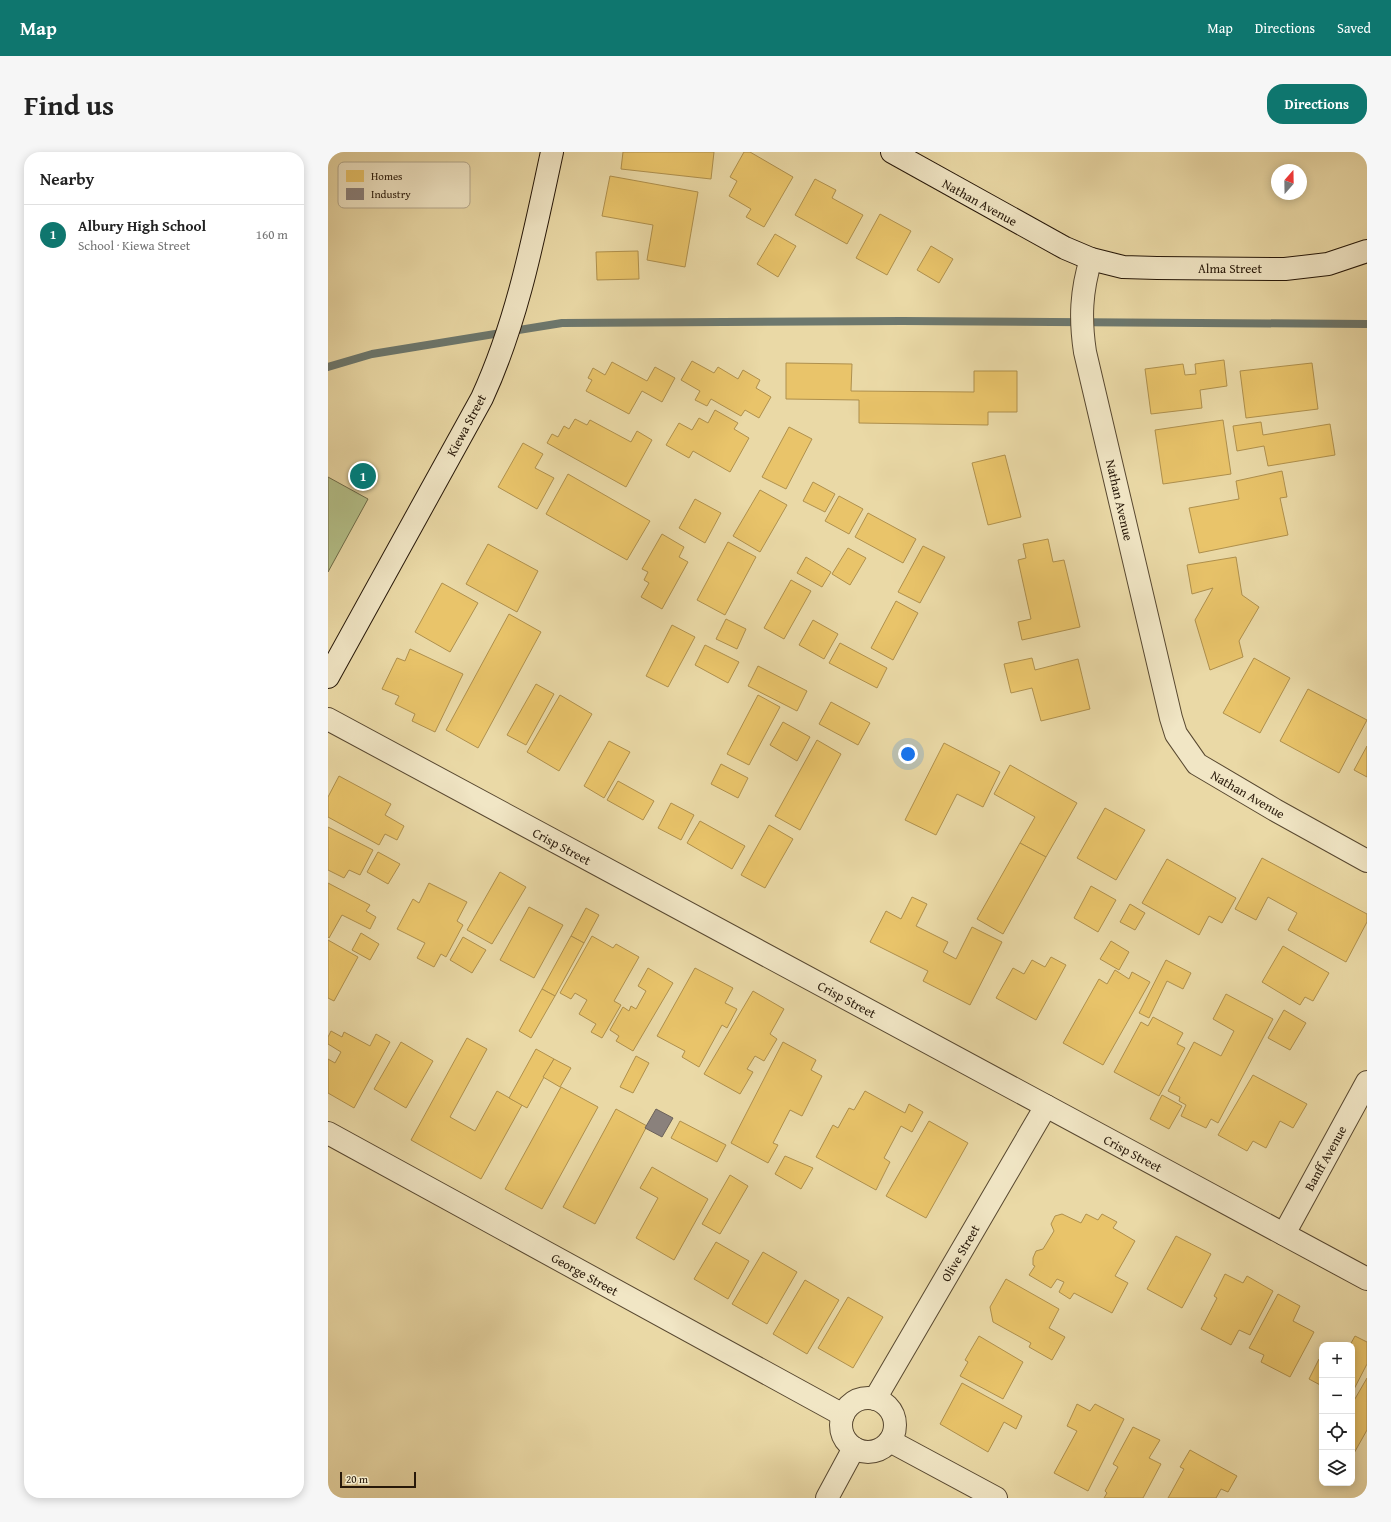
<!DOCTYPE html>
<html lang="en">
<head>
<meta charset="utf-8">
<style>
  :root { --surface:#fff; --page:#f6f6f6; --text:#222; --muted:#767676; --line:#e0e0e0; --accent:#0f766e }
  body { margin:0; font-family:"Gentium Book Plus",serif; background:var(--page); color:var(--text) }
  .controls { position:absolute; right:12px; bottom:12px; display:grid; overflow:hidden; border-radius:8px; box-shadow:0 2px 10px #0003 }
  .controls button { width:36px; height:36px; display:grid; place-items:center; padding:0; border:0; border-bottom:1px solid var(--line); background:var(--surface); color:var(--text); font:20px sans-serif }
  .compass { position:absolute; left:943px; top:12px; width:36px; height:36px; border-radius:50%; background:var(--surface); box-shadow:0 2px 10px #0003; rotate:20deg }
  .scale { position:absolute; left:12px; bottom:10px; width:76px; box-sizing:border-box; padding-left:4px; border:2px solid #271809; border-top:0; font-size:11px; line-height:14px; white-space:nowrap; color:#271809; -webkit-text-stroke:3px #f1e6c5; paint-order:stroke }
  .you { position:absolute; left:580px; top:602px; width:14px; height:14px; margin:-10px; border:3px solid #fff; border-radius:50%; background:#1a73e8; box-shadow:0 0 0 6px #1a73e833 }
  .badge { display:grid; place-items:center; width:26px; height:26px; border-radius:50%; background:var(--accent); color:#fff; font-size:13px; font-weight:700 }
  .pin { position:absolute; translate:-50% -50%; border:2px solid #fff; box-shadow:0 1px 4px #0006 }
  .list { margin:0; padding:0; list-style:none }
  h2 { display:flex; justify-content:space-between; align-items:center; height:52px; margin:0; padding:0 16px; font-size:17px }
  h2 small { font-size:13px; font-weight:400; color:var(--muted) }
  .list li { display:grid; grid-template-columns:26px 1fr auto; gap:12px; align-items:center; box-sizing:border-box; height:60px; padding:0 16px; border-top:1px solid var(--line) }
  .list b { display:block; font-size:15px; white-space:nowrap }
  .list p { margin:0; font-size:13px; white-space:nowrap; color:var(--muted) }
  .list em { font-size:13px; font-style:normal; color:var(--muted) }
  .icon { flex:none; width:22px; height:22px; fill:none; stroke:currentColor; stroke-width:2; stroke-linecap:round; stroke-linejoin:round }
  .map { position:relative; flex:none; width:1039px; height:1346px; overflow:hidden; border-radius:16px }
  header { display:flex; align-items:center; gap:24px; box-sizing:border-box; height:56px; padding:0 20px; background:var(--accent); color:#fff }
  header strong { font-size:19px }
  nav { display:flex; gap:22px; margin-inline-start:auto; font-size:14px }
  .intro { display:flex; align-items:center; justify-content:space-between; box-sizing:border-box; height:96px; padding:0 24px }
  h1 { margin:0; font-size:28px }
  .button { padding:10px 18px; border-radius:16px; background:var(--accent); color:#fff; font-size:14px; font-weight:700 }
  main { display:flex; gap:24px; padding:0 24px }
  aside { flex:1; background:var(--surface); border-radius:16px; box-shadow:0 2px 10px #0003 }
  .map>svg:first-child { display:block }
  .green { fill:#b4c089; stroke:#6e6c49 }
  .homes { fill:#e9c46a; stroke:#af904d }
  .industry { fill:#8a817c; stroke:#6c625a }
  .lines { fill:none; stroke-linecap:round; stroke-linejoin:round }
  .stream { stroke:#6d786e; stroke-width:8 }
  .street-casing { stroke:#584830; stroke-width:24 }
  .secondary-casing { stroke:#271809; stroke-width:24 }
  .street { stroke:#f1e6c5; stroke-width:22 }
  .secondary { stroke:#f1e6c5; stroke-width:22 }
  .labels { text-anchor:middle; stroke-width:4; stroke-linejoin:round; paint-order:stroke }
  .street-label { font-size:13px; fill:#271809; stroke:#f1e6c5 }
  .key { fill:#f1e6c5; stroke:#b4a88d; stroke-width:1 }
  .key-label { font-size:11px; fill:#271809 }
</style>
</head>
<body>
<header>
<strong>Map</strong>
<nav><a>Map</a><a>Directions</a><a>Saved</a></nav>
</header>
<div class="intro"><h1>Find us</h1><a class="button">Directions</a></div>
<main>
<aside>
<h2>Nearby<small></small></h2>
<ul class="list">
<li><span class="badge">1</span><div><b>Albury High School</b><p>School · Kiewa Street</p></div><em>160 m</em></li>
</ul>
</aside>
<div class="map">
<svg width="1039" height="1346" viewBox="0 0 1039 1346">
  <rect width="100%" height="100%" fill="#ead9a6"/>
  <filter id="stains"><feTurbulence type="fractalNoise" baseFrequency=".005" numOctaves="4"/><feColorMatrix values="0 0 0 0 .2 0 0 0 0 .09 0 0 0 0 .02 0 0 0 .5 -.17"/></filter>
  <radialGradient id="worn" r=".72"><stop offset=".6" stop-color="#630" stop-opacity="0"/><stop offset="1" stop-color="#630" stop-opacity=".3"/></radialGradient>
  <!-- green -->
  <path class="green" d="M0,325l40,22 -40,73z"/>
  <!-- homes -->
  <g class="homes">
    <path d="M295,0h91l-3,27 -90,-10z"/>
    <path d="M416,0h6l43,25 -29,50 -18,-10 5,-8 -22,-13 8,-15 -7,-4z"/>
    <path d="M282,24l88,16 -13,75 -38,-7 6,-35 -51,-9z"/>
    <path d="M487,27l21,11 -4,8 31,17 -16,29 -52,-29z"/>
    <path d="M552,62l31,17 -24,44 -31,-17z"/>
    <path d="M447,82l21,12 -18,31 -21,-13z"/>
    <path d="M603,94l22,13 -14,24 -22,-13z"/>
    <path d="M310,99l1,28 -42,1 -1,-28z"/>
    <path d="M896,208l3,26 -27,4 2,18 -51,6 -6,-45 38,-5 2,11 11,-1 -1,-10z"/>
    <path d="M364,209l22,12 4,-6 20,12 5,-9 17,10 -4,8 15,9 -12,21 -14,-8 -4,6 -30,-17 -4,7 -12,-6 5,-9 -19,-11z"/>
    <path d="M284,210l35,19 8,-14 20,11 -13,24 -20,-11 -13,23 -43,-23 6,-11 -4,-2 5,-10 12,7z"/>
    <path d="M458,211l66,1 -1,27 123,1v-21h43v41h-29v13l-129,-2v-23l-73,-1z"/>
    <path d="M984,211l6,46 -72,9 -6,-47z"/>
    <path d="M387,258l23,13 -4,6 15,9 -19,34 -37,-21 -4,7 -23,-13 13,-22 13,7 7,-12 9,5z"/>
    <path d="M247,267l12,6 3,-5 41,22 6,-11 15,9 -26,47 -79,-44 5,-9 6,3 6,-11 5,3z"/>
    <path d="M895,268l8,54 -68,10 -8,-54z"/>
    <path d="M933,270l2,13 67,-11 5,31 -67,11 -4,-20 -27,5 -4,-25z"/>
    <path d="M461,275l23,12 -26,50 -24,-12z"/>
    <path d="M195,291l20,11 -8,14 19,10 -17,31 -39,-22z"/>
    <path d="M677,303l16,62 -33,8 -16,-62z"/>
    <path d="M954,319l5,26 -7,1 8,37 -89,18 -10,-45 50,-9 -3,-18z"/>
    <path d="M240,322l82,47 -23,39 -81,-46z"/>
    <path d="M485,330l22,12 -10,18 -22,-11z"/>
    <path d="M432,338l27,15 -27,47 -27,-16z"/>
    <path d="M511,344l24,13 -14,25 -24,-13z"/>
    <path d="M367,347l26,14 -16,30 -26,-15z"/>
    <path d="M540,361l48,26 -13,24 -48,-26z"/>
    <path d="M334,382l22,13 -5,10 9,5 -26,47 -21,-12 8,-14 -5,-3 4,-8 -6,-3z"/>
    <path d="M720,387l5,23 11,-2 16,67 -58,13 -4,-18 13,-3 -13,-59 8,-2 -3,-14z"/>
    <path d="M400,390l28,15 -31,58 -28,-15z"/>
    <path d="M160,392l50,27 -21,41 -51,-28z"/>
    <path d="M595,394l22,11 -25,46 -22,-11z"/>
    <path d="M520,396l18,10 -16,27 -18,-11z"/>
    <path d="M478,405l25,15 -9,15 -25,-14z"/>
    <path d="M908,405l6,38 17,12 -20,34 4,16 -33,13 -15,-50 18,-32 -21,6 -5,-29z"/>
    <path d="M463,428l20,11 -27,48 -20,-11z"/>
    <path d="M114,431l36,20 -28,49 -35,-20z"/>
    <path d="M568,449l22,12 -25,47 -22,-12z"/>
    <path d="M181,462l32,18 -63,116 -32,-18z"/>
    <path d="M398,467l20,10 -9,20 -21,-10z"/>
    <path d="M485,468l25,14 -14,25 -25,-14z"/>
    <path d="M344,473l23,12 -27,50 -22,-11z"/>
    <path d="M512,491l47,25 -10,20 -48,-25z"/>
    <path d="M377,493l34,17 -11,21 -33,-18z"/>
    <path d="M82,497l53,25 -28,58 -23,-11 3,-7 -20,-10 4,-8 -17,-7 15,-31 8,3z"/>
    <path d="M704,506l3,12 43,-11 12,50 -49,12 -9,-33 -21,5 -7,-29z"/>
    <path d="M926,506l36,20 -30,55 -37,-20z"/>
    <path d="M430,514l49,25 -10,20 -49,-25z"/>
    <path d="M208,532l18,10 -28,51 -19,-10z"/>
    <path d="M980,537l59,31 -28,53 -59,-32z"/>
    <path d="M232,543l32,19 -33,57 -32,-19z"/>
    <path d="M430,543l22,12 -31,58 -22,-11z"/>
    <path d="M503,550l39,21 -12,22 -39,-21z"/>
    <path d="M455,570l27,15 -13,24 -27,-16z"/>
    <path d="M489,588l24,14 -41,76 -25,-14z"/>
    <path d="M281,589l21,11 -26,46 -20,-12z"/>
    <path d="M616,591l56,29 -17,35 -26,-13 -21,41 -31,-15z"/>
    <path d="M1039,594v31l-13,-7z"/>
    <path d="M393,612l27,14 -10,20 -27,-14z"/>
    <path d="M682,613l67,38 -31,54 -26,-14 15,-26 -41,-23z"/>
    <path d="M11,624l52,28 -6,11 19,11 -7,14 -12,-6 -6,11 -51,-28v-20z"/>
    <path d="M290,629l36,20 -11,19 -36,-20z"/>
    <path d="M343,651l23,12 -13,25 -23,-12z"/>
    <path d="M777,656l40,22 -29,50 -39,-22z"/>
    <path d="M372,669l45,25 -13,23 -45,-26z"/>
    <path d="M441,673l24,14 -28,49 -24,-13z"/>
    <path d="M0,675l45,23 -13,25 -11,-5 -5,8 -16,-8z"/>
    <path d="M692,691l26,14 -43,77 -26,-15z"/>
    <path d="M50,700l22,12 -12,20 -21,-12z"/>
    <path d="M934,706l105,56v8l-21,40 -58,-32 9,-17 -29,-16 -12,23 -21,-11z"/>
    <path d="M839,707l69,39 -14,25 -13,-7 -10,19 -57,-32z"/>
    <path d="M172,720l26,15 -34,57 -25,-14z"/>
    <path d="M0,731l42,22 -4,6 10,6 -6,12 -28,-14 -13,23 -1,-1z"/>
    <path d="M101,731l38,19 -10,19 6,4 -17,32 -5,-3 -7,13 -17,-9 8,-15 -28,-14 16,-30 6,4z"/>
    <path d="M763,734l25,14 -18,32 -24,-14z"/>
    <path d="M584,745l15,7 -11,22 32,16 -5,10 13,7 16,-32 30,15 -32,63 -47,-24 5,-10 -58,-29 16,-31 15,8z"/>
    <path d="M802,752l15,9 -10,17 -15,-8z"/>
    <path d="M201,755l34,18 -29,53 -34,-18z"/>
    <path d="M258,756l13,7 -15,28 -13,-7z"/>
    <path d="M33,781l18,11 -9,16 -18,-10z"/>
    <path d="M243,784l13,7 -29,53 -13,-7z"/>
    <path d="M264,784l21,12 3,-4 23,13 -25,44 7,4 -19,33 -11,-6 5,-8 -17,-10 8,-14 -12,-7 -4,6 -11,-6z"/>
    <path d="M135,785l23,13 -14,23 -22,-13z"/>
    <path d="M0,788l30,17 -24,44 -6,-3z"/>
    <path d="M783,789l18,11 -10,18 -19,-11z"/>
    <path d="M955,794l46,27 -16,28 -8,-4 -5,8 -38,-23z"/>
    <path d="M723,805l15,8 -30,55 -40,-22 17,-30 11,6 8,-14 13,7z"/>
    <path d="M838,808l25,13 -8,16 -16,-8 -18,37 -10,-5z"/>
    <path d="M320,816l25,15 -40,68 -17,-10 3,-5 -9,-6 13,-23 6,4 2,-5 5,3 10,-18 -8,-5z"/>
    <path d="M367,816l38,20 -8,15 12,6 -10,19 -5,-3 -23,42 -17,-10 3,-6 -28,-15z"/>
    <path d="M787,818l14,9 3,-7 18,10 -47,83 -40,-22 36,-64 8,5z"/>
    <path d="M214,837l13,7 -24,42 -12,-7z"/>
    <path d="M425,839l31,18 -14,25 7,5 -13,22 -9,-5 -8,13 6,3 -13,22 -36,-20z"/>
    <path d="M898,842l47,25 -55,104 -7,-4 -5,9 -25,-12 5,-11 -7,-4 1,-4 -12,-6 26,-49 27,14 13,-25 -21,-12z"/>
    <path d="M956,858l22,13 -16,27 -22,-12z"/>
    <path d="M825,865l30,16 -6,11 8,4 -26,48 -45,-24 27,-50 7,4z"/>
    <path d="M3,879l11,6 2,-5 26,14 6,-12 14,8 -36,66 -26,-15v-34l7,4 6,-11 -13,-8v-7z"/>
    <path d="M139,886l20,11 -37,68 25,14 22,-40 25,14 -41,74 -70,-39z"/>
    <path d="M73,890l32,19 -27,47 -32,-19z"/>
    <path d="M455,890l33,18 -5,10 11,6 -20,40 -12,-6 -17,33 5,2 -10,18 -37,-20z"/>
    <path d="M208,897l18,10 -27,49 -18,-10z"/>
    <path d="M308,904l13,7 -16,30 -13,-6z"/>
    <path d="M226,907l17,9 -11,19 -17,-10z"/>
    <path d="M925,923l54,29 -14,24 -13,-7 -14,27 -13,-7 -6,10 -29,-16z"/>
    <path d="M233,935l37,20 -56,102 -37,-20z"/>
    <path d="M537,939l40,22 4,-9 14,8 -11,20 -11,-6 -17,32 6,4 -14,28 -60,-33 17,-32 5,3 11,-20 5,2z"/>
    <path d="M834,943l20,11 -13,23 -19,-10z"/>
    <path d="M288,957l31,17 -52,98 -32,-17z"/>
    <path d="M352,969l46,24 -9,17 -46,-24z"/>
    <path d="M601,969l39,22 -42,75 -40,-22z"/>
    <path d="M457,1004l28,12 -12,21 -26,-15z"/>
    <path d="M324,1015l56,32 -34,61 -38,-22 22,-40 -18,-10z"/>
    <path d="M402,1023l18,11 -28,48 -18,-10z"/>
    <path d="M734,1062l19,9 5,-9 12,6 4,-6 15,8 -4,6 22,13 -20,35 13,7 -16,30 -38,-20 -4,6 -11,-7 5,-10 -7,-3 -6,9 -22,-13 6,-9 -2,-1v-7l3,-7 7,-2 11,-18 -3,-7 4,-8z"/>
    <path d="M848,1084l35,18 -29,54 -35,-19z"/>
    <path d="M388,1090l33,19 -21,38 -34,-20z"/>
    <path d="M435,1100l34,20 -30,52 -35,-20z"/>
    <path d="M897,1122l18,9 4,-7 26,15 -23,44 -11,-5 -8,15 -30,-16 16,-31 -3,-2z"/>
    <path d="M678,1127l53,30 -10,19 16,9 -13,23 -23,-13 2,-4 -38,-21 -3,-15z"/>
    <path d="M477,1128l34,20 -32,54 -34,-20z"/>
    <path d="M950,1142l22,12 -7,15 21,11 -24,45 -29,-15 3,-7 -15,-7z"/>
    <path d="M520,1145l35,20 -30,51 -35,-20z"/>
    <path d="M651,1184l44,26 -20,37 -43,-23 8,-14 -3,-2z"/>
    <path d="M1027,1184l12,6v22l-15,29v-48h-2z"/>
    <path d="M991,1207l3,1v26l-13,-7z"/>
    <path d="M1039,1226v52l-14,25h-1v-51z"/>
    <path d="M634,1231l60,33 -6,13 -12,-7 -16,30 -48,-28z"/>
    <path d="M749,1252l13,7 5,-7 29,15 -36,72 -34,-18 23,-42 -10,-5z"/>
    <path d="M805,1275l27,13 -11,18 12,6 -18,34h-39l3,-5 -2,-2 13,-24 -5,-3z"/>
    <path d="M862,1298l47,26 -9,16 -7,-3 -5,9h-48l16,-29 -4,-2z"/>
  </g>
  <!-- industry -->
  <path class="industry" d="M328,957l17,9 -11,19 -17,-9z"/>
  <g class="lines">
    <!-- stream -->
    <path class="stream" d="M0,215l44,-13 190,-31 340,-2 465,3"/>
    <defs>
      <g id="street">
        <path d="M763,107c-10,32 -11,60 -6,93l86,366 5,16 21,30 78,46 92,51"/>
        <path d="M0,567l1039,560"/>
        <path d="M0,981l515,282"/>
        <path d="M956,1082l83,-152"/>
        <circle cx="540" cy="1273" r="27"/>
        <path d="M547,1247l171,-293"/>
        <path d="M562,1289l106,57"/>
        <path d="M499,1346l27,-50"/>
      </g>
      <g id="secondary">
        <path d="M564,0l173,96 26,11 32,8 34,1 128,1 43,-5 39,-13"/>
        <path d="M0,525l154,-279c36,-78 52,-163 70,-246"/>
      </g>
    </defs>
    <!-- street casing -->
    <use href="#street" class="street-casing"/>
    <!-- secondary casing -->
    <use href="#secondary" class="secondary-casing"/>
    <!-- street -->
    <use href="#street" class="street"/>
    <!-- secondary -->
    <use href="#secondary" class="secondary"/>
  </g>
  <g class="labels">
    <!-- street labels -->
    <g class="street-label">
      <text transform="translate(652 50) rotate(29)" y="5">Nathan Avenue</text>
      <text x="902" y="121">Alma Street</text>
      <text transform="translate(138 273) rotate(-62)" y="5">Kiewa Street</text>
      <text transform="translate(792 348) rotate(77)" y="5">Nathan Avenue</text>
      <text transform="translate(920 642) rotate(30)" y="5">Nathan Avenue</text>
      <text transform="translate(234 694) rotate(28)" y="5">Crisp Street</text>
      <text transform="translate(519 847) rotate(28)" y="5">Crisp Street</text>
      <text transform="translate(805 1001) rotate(28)" y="5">Crisp Street</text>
      <text transform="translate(997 1006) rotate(-61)" y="5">Banff Avenue</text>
      <text transform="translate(632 1101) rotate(-60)" y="5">Olive Street</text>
      <text transform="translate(257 1122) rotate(29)" y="5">George Street</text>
    </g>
  </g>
  <!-- legend -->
  <rect x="10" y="10" width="132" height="46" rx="6" class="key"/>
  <rect x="18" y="18" width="18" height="12" fill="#e9c46a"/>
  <rect x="18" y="36" width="18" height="12" fill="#8a817c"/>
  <g class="key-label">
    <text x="43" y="28">Homes</text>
    <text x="43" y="46">Industry</text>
  </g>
  <rect width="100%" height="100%" filter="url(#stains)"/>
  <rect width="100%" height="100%" fill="url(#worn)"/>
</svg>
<div class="controls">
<button>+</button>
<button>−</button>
<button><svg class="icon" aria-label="locate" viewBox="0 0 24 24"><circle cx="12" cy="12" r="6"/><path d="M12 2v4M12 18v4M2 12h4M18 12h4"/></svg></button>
<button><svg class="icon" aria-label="layers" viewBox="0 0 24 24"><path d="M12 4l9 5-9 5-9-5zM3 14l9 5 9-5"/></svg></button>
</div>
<svg class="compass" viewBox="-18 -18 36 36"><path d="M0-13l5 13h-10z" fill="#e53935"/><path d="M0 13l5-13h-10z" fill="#767676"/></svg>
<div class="scale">20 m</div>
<div class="you"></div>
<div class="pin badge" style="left:35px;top:324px">1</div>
</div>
</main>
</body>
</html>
